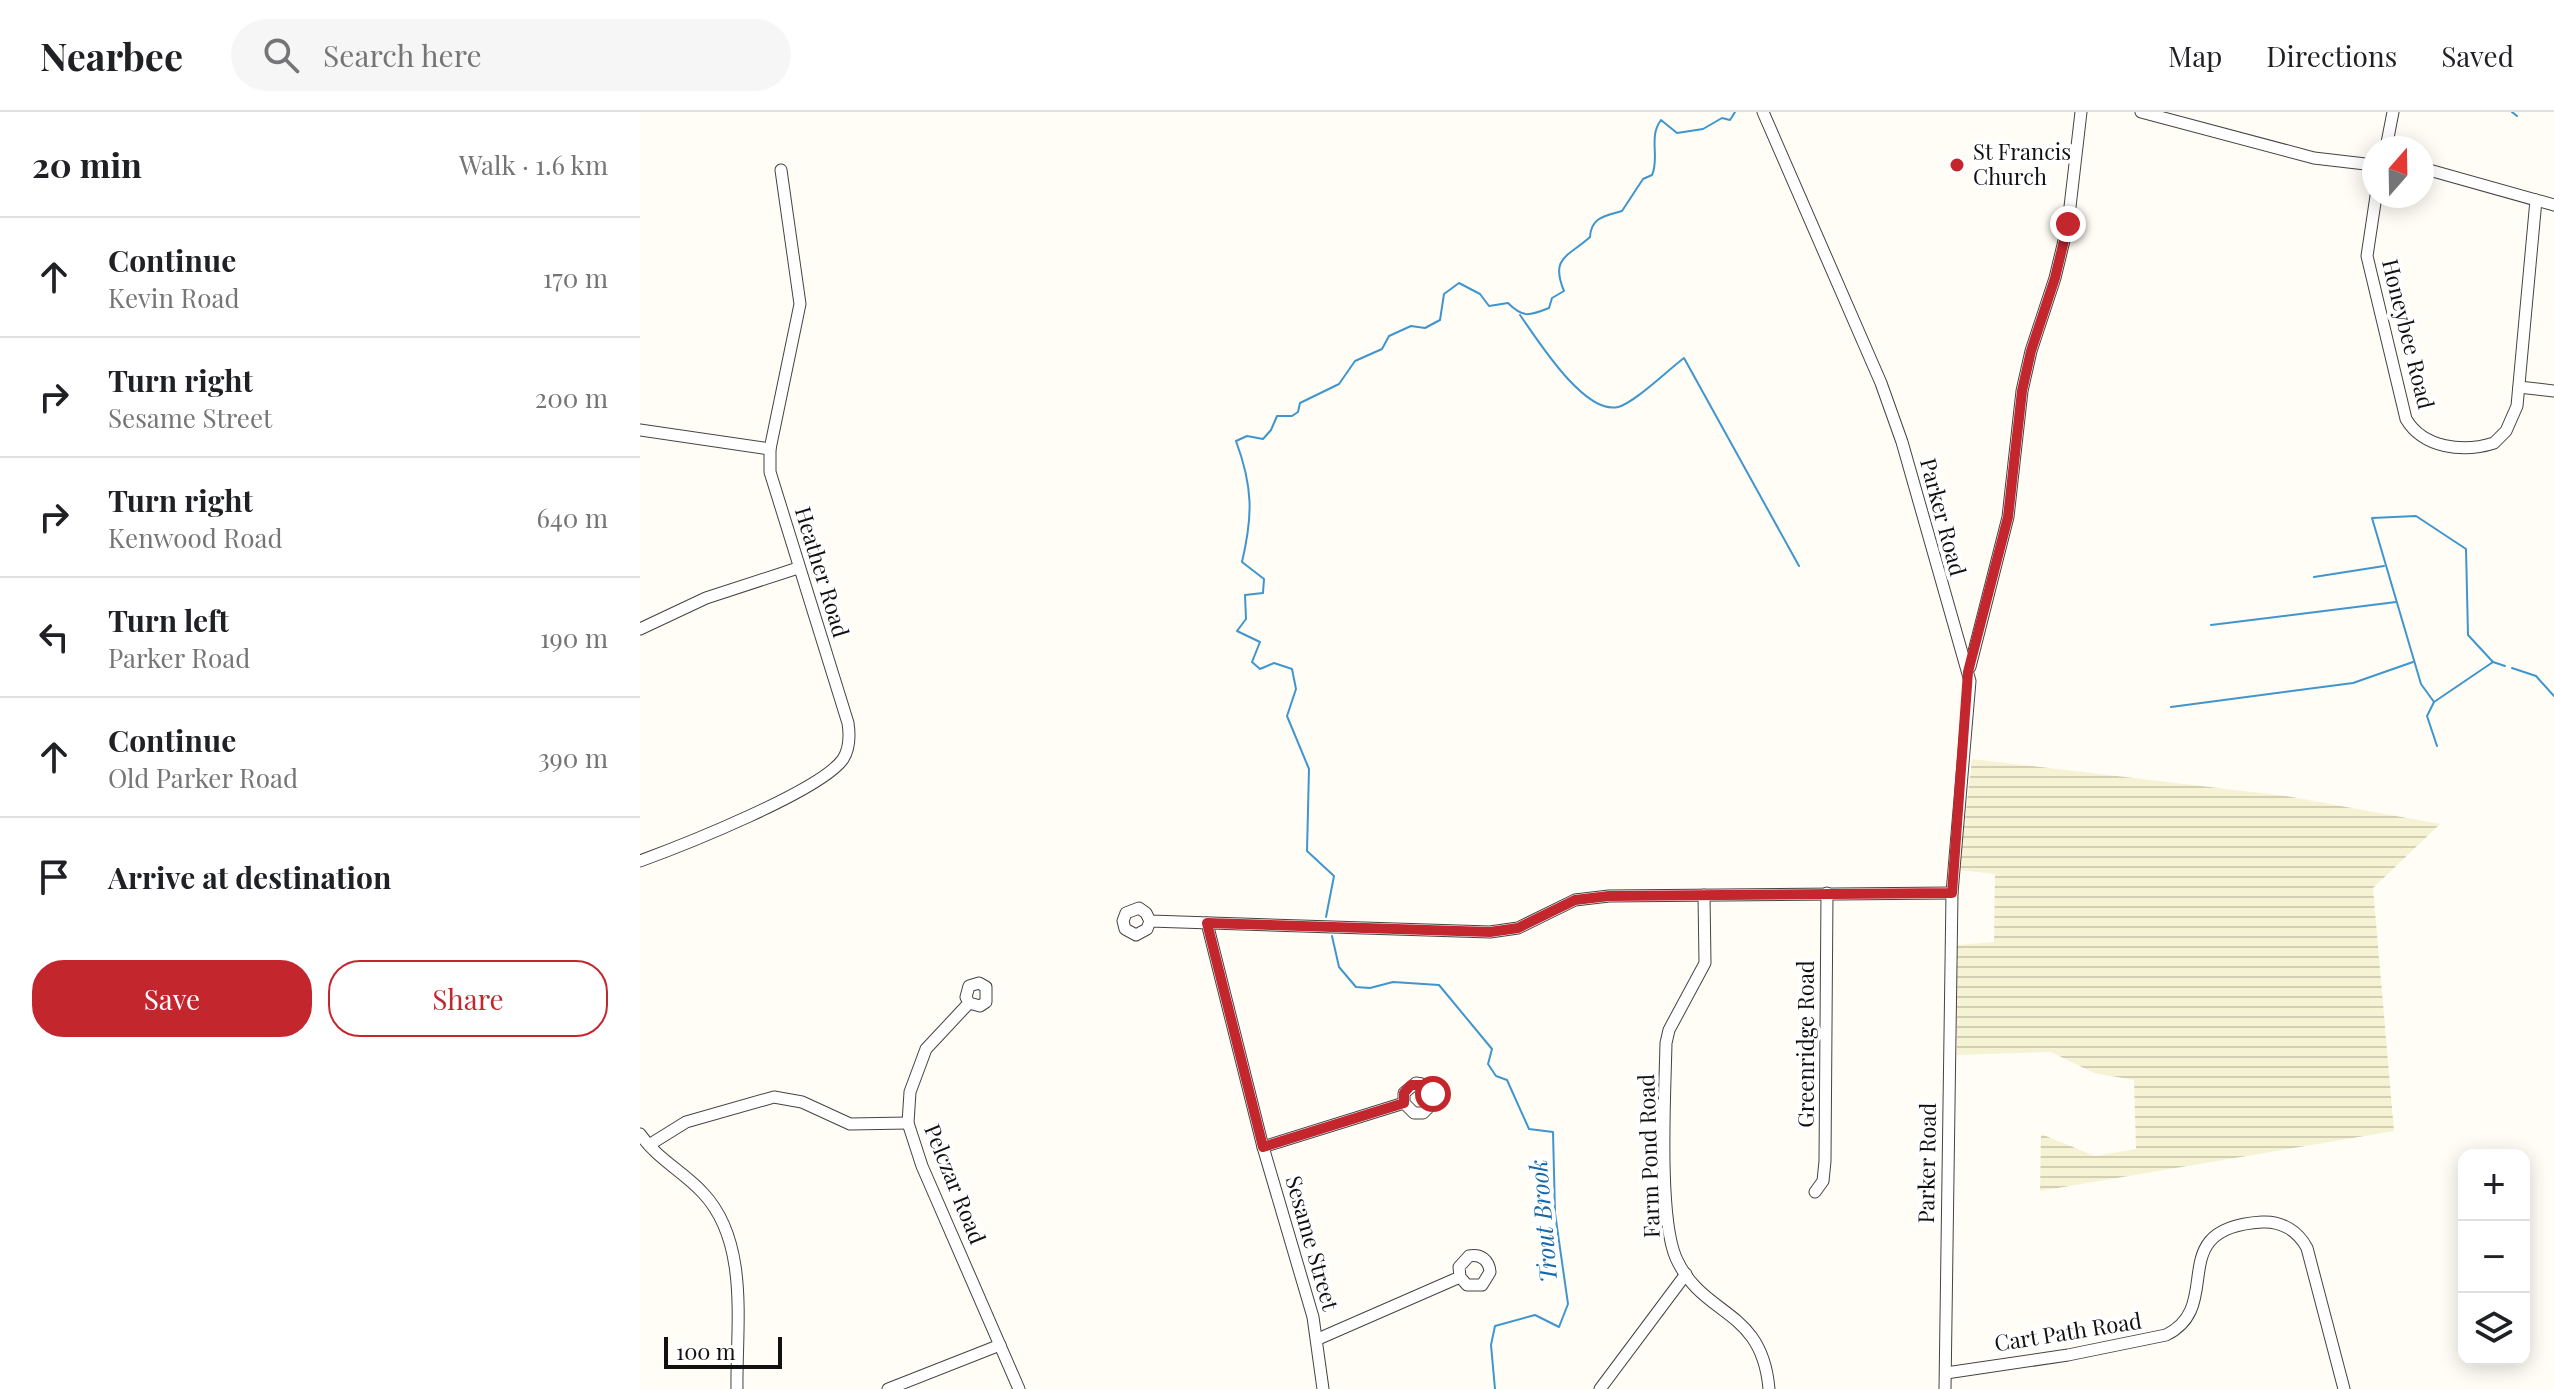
<!DOCTYPE html>
<html lang="en">
<head>
<meta charset="utf-8">
<style>
  :root { --surface:#fff; --page:#f6f6f6; --text:#202124; --muted:#757577; --line:#e0e0e0; --accent:#c4262e }
  body { margin:0; font-family:"Playfair Display",serif; background:var(--page); color:var(--text) }
  .controls { position:absolute; right:24px; bottom:24px; display:grid; overflow:hidden; border-radius:16px; box-shadow:0 4px 20px #0003 }
  .controls button { width:72px; height:72px; display:grid; place-items:center; padding:0; border:0; border-bottom:2px solid var(--line); background:var(--surface); color:var(--text); font:40px sans-serif }
  .compass { position:absolute; left:1722px; top:24px; width:72px; height:72px; border-radius:50%; background:var(--surface); box-shadow:0 4px 20px #0003; rotate:20deg }
  .scale { position:absolute; left:24px; bottom:20px; width:118px; box-sizing:border-box; padding-left:8px; border:4px solid #111; border-top:0; font-size:22px; line-height:28px; white-space:nowrap; color:#111; -webkit-text-stroke:6px #fff; paint-order:stroke }
  .stop { position:absolute; width:24px; height:24px; margin:-18px; border:6px solid #c4262e; border-radius:50%; background:#fff }
  .stop.end { background:#c4262e; border-color:#fff; box-shadow:0 2px 8px #0008 }
  .list { margin:0; padding:0; list-style:none }
  h2 { display:flex; justify-content:space-between; align-items:center; height:104px; margin:0; padding:0 32px; font-size:34px }
  h2 small { font-size:26px; font-weight:400; color:var(--muted) }
  .list li { display:grid; grid-template-columns:52px 1fr auto; gap:24px; align-items:center; box-sizing:border-box; height:120px; padding:0 32px; border-top:2px solid var(--line) }
  .list b { display:block; font-size:30px; white-space:nowrap }
  .list p { margin:0; font-size:26px; white-space:nowrap; color:var(--muted) }
  .list em { font-size:26px; font-style:normal; color:var(--muted) }
  .actions { display:flex; gap:16px; padding:24px 32px }
  .actions a { flex:1; padding:18px 0; border:2px solid var(--accent); border-radius:32px; text-align:center; font-size:28px; color:var(--accent) }
  .actions .main { background:var(--accent); color:#fff }
  .icon { flex:none; width:44px; height:44px; fill:none; stroke:currentColor; stroke-width:2; stroke-linecap:round; stroke-linejoin:round }
  .map { position:relative; flex:none; width:1914px; height:1277px; overflow:hidden }
  header { display:flex; align-items:center; gap:48px; box-sizing:border-box; height:112px; padding:0 40px; background:var(--surface); border-bottom:2px solid var(--line) }
  header strong { font-size:38px }
  nav { display:flex; gap:44px; margin-inline-start:auto; font-size:28px }
  .search { width:560px; height:72px; background:var(--page); display:flex; align-items:center; gap:20px; box-sizing:border-box; padding:0 28px; border-radius:44px; color:var(--muted); font-size:30px }
  main { display:flex }
  aside { flex:1; background:var(--surface) }
  .map>svg:first-child { display:block }
  .farmland { fill:url(#farmland-rules) }
  .lines { fill:none; stroke-linecap:round; stroke-linejoin:round }
  .stream { stroke:#3f96cf; stroke-width:2 }
  .minor-casing { stroke:#444; stroke-width:13 }
  .minor { stroke:#fff; stroke-width:11 }
  .route { stroke:#c4262e; stroke-width:10 }
  .poi-dot { fill:#c4262e; stroke:#fff; stroke-width:3 }
  .labels { text-anchor:middle; stroke-width:8; stroke-linejoin:round; paint-order:stroke }
  .poi-label { font-size:22px; fill:#111; stroke:#fff; text-anchor:start }
  .street-label { font-size:22px; fill:#111; stroke:#fff }
  .water-label { font-size:24px; font-style:italic; fill:#1768a6; stroke:#fff }
</style>
</head>
<body>
<header>
<strong>Nearbee</strong>
<div class="search"><svg class="icon" aria-label="search" viewBox="0 0 24 24"><circle cx="10" cy="10" r="6"/><path d="M15 15l6 6"/></svg>Search here</div>
<nav><a>Map</a><a>Directions</a><a>Saved</a></nav>
</header>
<main>
<aside>
<h2>20 min<small>Walk · 1.6 km</small></h2>
<ul class="list">
<li><svg class="icon" aria-label="ahead" viewBox="0 0 24 24"><path d="M12 20V5M6 11l6-6 6 6"/></svg><div><b>Continue</b><p>Kevin Road</p></div><em>170 m</em></li>
<li><svg class="icon" aria-label="right" viewBox="0 0 24 24"><path d="M7 20v-9h11M14 6l5 5-5 5"/></svg><div><b>Turn right</b><p>Sesame Street</p></div><em>200 m</em></li>
<li><svg class="icon" aria-label="right" viewBox="0 0 24 24"><path d="M7 20v-9h11M14 6l5 5-5 5"/></svg><div><b>Turn right</b><p>Kenwood Road</p></div><em>640 m</em></li>
<li><svg class="icon" aria-label="left" viewBox="0 0 24 24"><path d="M17 20v-9H6M10 6l-5 5 5 5"/></svg><div><b>Turn left</b><p>Parker Road</p></div><em>190 m</em></li>
<li><svg class="icon" aria-label="ahead" viewBox="0 0 24 24"><path d="M12 20V5M6 11l6-6 6 6"/></svg><div><b>Continue</b><p>Old Parker Road</p></div><em>390 m</em></li>
<li><svg class="icon" aria-label="arrive" viewBox="0 0 24 24"><path d="M6 21V4h12l-3 4 3 4H6"/></svg><div><b>Arrive at destination</b></div></li>
</ul>
<div class="actions"><a class="main">Save</a><a>Share</a></div>
</aside>
<div class="map">
<svg width="1914" height="1277" viewBox="0 0 1914 1277">
  <defs>
    <pattern id="farmland-rules" width="6" height="5" patternUnits="userSpaceOnUse" patternTransform="scale(2)"><rect width="6" height="5" fill="#f6f3d4"/><path d="M0 2.5h6" fill="none" stroke="#d2cfb5"/></pattern>
  </defs>
  <rect width="100%" height="100%" fill="#fffdf5"/>
  <!-- farmland -->
  <path class="farmland" d="M1332,647l314,37 154,28 -67,64 21,243 -354,60 1,-57 54,22 41,-7 -2,-69 -40,-7 -43,-21 -94,3v-110l37,-3 1,-68 -36,-4z"/>
  <g class="lines">
    <!-- stream -->
    <g class="stream">
      <path d="M1872,0l5,4"/>
      <path d="M880,203c17,24 64,100 98,92 16,-4 50,-37 66,-49l115,208"/>
      <path d="M1674,465l70,-11"/>
      <path d="M1571,513l185,-23"/>
      <path d="M1872,556l24,8 18,20"/>
      <path d="M1794,590l-13,-18 -49,-166 44,-2 50,33 2,86 25,27"/>
      <path d="M1531,595l182,-24 60,-21"/>
      <path d="M1797,634l-10,-30 7,-14 59,-40 12,4"/>
      <path d="M686,805l8,-41 -27,-25 2,-82 -22,-53 9,-27 -4,-20 -18,-6 -14,6 -8,-7 8,-20 -23,-11 9,-12 -1,-24 18,-2 1,-14 -22,-17c11,-47 11,-75 -6,-121l11,-5 16,3 8,-9 6,-14h15l6,-4 2,-9 39,-19 16,-23 27,-12 7,-13 22,-10 14,2 15,-8 4,-26 15,-11 21,11 9,12 19,-3c15,15 21,13 41,5l3,-10 12,-7c-14,-34 4,-34 26,-54 1,-20 15,-21 32,-26l21,-32 9,-4c8,-17 -4,-38 9,-55l16,13 26,-4 19,-11 8,2 5,-8"/>
      <path d="M692,824l7,31 17,20 14,1 23,-6 46,3 53,64 -4,15 8,12 11,4 22,49 24,3 2,81 13,91 -9,23 -24,-12 -40,11 -4,19 4,44"/>
    </g>
    <defs>
      <g id="minor">
        <path d="M1123,0l118,271 21,59 68,239 -18,212 -7,496"/>
        <path d="M1501,0l173,46 60,7"/>
        <path d="M1746,36l7,-36"/>
        <path d="M1782,56l132,37"/>
        <path d="M1736,84l-9,60 39,163c17,29 57,34 88,24l12,-12 11,-25 19,-206"/>
        <path d="M1879,275l35,4"/>
        <path d="M0,318l130,19"/>
        <path d="M0,517l66,-31 92,-30"/>
        <path d="M1330,555l38,-150 14,-126 9,-40 24,-73 13,-54 13,-112"/>
        <path d="M0,749c41,-15 181,-70 203,-102 7,-11 7,-23 5,-36l-78,-251v-23l30,-145 -19,-134"/>
        <path d="M1064,783l1,68 -36,67 -3,13c-1,50 -8,173 10,215 27,60 86,49 93,131"/>
        <path d="M510,809l-3,8 -11,6 -11,-6 -2,-8 3,-8 13,-5 7,5 4,8 340,11 28,-4 57,-28 34,-4 343,-3"/>
        <path d="M567,811l56,224 50,170 10,72"/>
        <path d="M329,891l11,3 6,-4v-15l-7,-4 -10,3 -3,11 3,6 -43,46 -16,43 -2,31 14,43 97,223"/>
        <path d="M0,1022c17,25 44,38 63,59 47,50 33,133 34,196"/>
        <path d="M9,1033l37,-23 88,-25 28,5 48,22 58,-1"/>
        <path d="M623,1035l141,-44v-10l12,-10c12,1 19,8 17,20l-10,10h-9l-10,-10"/>
        <path d="M1175,1080l8,-11 2,-20 2,-268"/>
        <path d="M678,1227l142,-62 7,8h15l8,-13c-1,-12 -9,-18 -21,-16l-10,11 1,10"/>
        <path d="M1306,1261l122,-18 98,-20c61,-30 -5,-107 96,-113 20,-1 36,9 45,26l37,141"/>
        <path d="M248,1277l112,-44"/>
        <path d="M960,1277l86,-115"/>
      </g>
    </defs>
    <!-- minor casing -->
    <use href="#minor" class="minor-casing"/>
    <!-- minor -->
    <use href="#minor" class="minor"/>
  </g>
  <g class="lines">
    <!-- route -->
    <path class="route" d="M793,982l-6,-9h-16l-7,8v10l-141,44 -56,-224 283,9 28,-4 57,-28 34,-4 343,-3 16,-221 40,-155 14,-126 9,-40 24,-73 13,-54"/>
  </g>
  <!-- markers -->
  <circle class="poi-dot" cx="1317" cy="53" r="8"/>
  <g class="labels">
    <!-- poi labels -->
    <g class="poi-label">
      <text x="1333" y="48">St Francis<tspan x="1333" dy="25">Church</tspan></text>
    </g>
    <!-- street labels -->
    <g class="street-label">
      <text transform="translate(1768 222) rotate(76)" y="8">Honeybee Road</text>
      <text transform="translate(1303 405) rotate(75)" y="8">Parker Road</text>
      <text transform="translate(182 460) rotate(73)" y="8">Heather Road</text>
      <text transform="translate(1166 932) rotate(-90)" y="8">Greenridge Road</text>
      <text transform="translate(1009 1044) rotate(-92)" y="8">Farm Pond Road</text>
      <text transform="translate(1287 1051) rotate(-89)" y="8">Parker Road</text>
      <text transform="translate(315 1072) rotate(68)" y="8">Pelczar Road</text>
      <text transform="translate(672 1131) rotate(74)" y="8">Sesame Street</text>
      <text transform="translate(1428 1220) rotate(-9)" y="8">Cart Path Road</text>
    </g>
    <!-- water labels -->
    <g class="water-label">
      <text transform="translate(904 1109) rotate(-95)" y="8">Trout Brook</text>
    </g>
  </g>
</svg>
<div class="controls">
<button>+</button>
<button>−</button>
<button><svg class="icon" aria-label="layers" viewBox="0 0 24 24"><path d="M12 4l9 5-9 5-9-5zM3 14l9 5 9-5"/></svg></button>
</div>
<svg class="compass" viewBox="-18 -18 36 36"><path d="M0-13l5 13h-10z" fill="#e53935"/><path d="M0 13l5-13h-10z" fill="#757577"/></svg>
<div class="scale">100 m</div>
<div class="stop" style="left:793px;top:982px"></div>
<div class="stop end" style="left:1428px;top:112px"></div>
</div>
</main>
</body>
</html>
